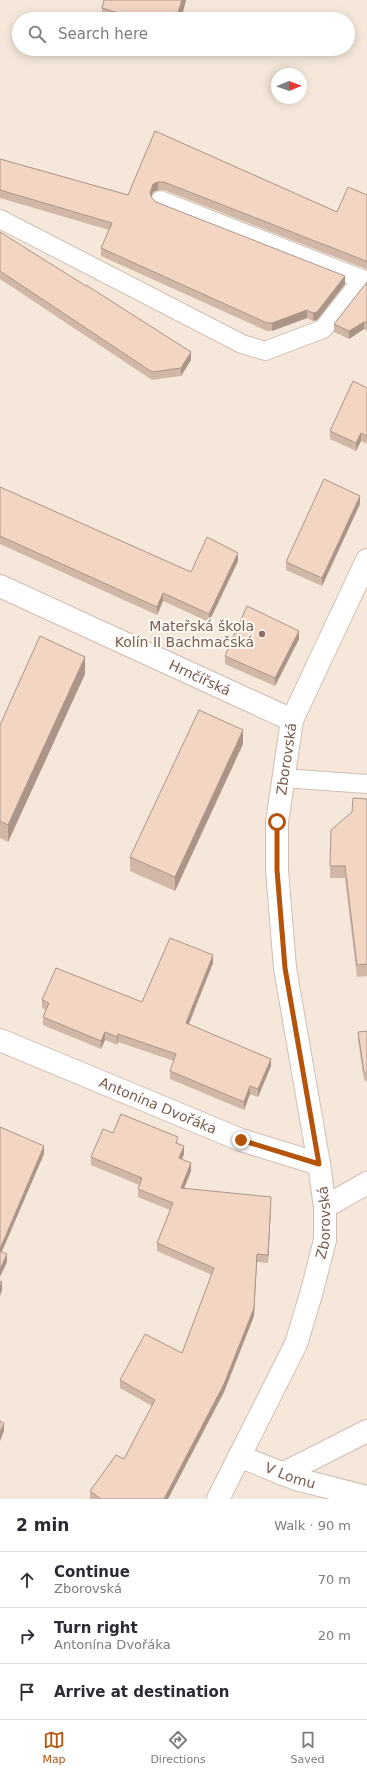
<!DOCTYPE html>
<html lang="en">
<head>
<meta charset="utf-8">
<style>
  :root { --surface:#fff; --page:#f2f2f3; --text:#2b2b33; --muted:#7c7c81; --line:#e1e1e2; --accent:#b45309 }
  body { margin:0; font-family:"DejaVu Sans",sans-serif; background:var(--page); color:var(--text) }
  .compass { position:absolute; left:271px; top:68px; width:36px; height:36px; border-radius:50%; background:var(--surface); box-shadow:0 2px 10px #0003; rotate:89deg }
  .stop { position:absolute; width:12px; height:12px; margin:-9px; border:3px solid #b45309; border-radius:50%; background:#fff }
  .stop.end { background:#b45309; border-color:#fff; box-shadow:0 1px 4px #0008 }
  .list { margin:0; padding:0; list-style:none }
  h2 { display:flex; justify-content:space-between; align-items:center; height:52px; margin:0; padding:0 16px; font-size:17px }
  h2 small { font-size:13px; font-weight:400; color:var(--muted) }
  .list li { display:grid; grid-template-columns:26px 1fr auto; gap:12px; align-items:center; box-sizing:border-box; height:56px; padding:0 16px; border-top:1px solid var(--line) }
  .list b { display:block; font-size:15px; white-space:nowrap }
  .list p { margin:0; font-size:13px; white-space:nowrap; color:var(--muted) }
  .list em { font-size:13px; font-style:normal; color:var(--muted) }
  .icon { flex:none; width:22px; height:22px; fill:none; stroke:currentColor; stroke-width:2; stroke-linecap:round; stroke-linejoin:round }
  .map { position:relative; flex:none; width:367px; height:1499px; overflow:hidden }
  .search { position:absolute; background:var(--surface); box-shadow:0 2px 10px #0003; left:12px; right:12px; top:12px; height:44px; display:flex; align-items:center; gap:10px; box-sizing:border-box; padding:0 14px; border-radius:22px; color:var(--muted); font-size:15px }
  .sheet { height:220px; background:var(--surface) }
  nav { display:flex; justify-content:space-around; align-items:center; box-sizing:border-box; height:56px; border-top:1px solid var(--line); background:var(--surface); font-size:11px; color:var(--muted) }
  nav a { display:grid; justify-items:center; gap:2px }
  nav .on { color:var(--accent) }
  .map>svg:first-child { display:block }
  .residential { fill:#f5e8da; fill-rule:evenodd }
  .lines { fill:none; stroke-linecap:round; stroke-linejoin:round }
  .service-casing { stroke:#d1beb0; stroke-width:20 }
  .minor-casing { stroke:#d1beb0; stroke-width:24 }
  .service { stroke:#fff; stroke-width:18 }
  .minor { stroke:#fff; stroke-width:22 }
  .wall { fill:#d1b7a8 }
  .shaded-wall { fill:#aa9588 }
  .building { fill:#f3d5c3; stroke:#aa9588 }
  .route { stroke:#b45309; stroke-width:5 }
  .education-dot { fill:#8d6e63; stroke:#fffaf3; stroke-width:1.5 }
  .labels { text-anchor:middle; stroke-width:4; stroke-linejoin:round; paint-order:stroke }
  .education-label { font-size:14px; fill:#785e54; stroke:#fffaf3; text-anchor:end }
  .street-label { font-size:14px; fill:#7a5c4d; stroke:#fffaf3 }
</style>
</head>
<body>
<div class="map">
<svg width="367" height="1499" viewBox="0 0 367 1499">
  <rect width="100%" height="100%" fill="#fdf6ec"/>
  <!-- residential -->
  <path class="residential" d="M0,0h367v1499h-367zM19,19h329v30h-329zM277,74h24v24h-24z"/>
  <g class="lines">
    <defs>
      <g id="service">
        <path d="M0,219l242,125 23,7 58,-22 39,-50 -202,-79"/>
        <path d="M283,778l84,6"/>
      </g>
      <g id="minor">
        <path id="s1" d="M0,586l292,134"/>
        <path id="s2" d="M0,1040l241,100 78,24"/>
        <path d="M325,1207l42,-24"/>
        <path id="s3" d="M239,1456l57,23 71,18"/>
        <path d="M282,1474l85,-43"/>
        <path id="s4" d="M218,1499l78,-155 16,-53 13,-51v-33l-6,-43 -34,-196 -8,-98v-48l15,-102 75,-160"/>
      </g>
    </defs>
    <!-- service casing -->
    <use href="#service" class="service-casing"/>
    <!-- minor casing -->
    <use href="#minor" class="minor-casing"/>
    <!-- service -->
    <use href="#service" class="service"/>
    <!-- minor -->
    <use href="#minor" class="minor"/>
  </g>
  <!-- wall -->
  <g class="wall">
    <path d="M104,0h82l-5,19h-79v-11z"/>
    <path d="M155,131l182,81 30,-17v75l-1,-1 -202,-79h-6l-5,2 -2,5 5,5 189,82 -28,36 -4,1 -6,-3 -35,13h-5l-166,-75v-8l8,-18 -109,-32v-39l128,36z"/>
    <path d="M0,232l191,128 -10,16 -29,4 -152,-101z"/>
    <path d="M367,282v49l-3,-2 -15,10 -15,-7v-8z"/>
    <path d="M367,388v56l-6,-3 -5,10 -26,-12v-8z"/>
    <path d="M0,487l191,85 47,-11 -29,61 -46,-21 -6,14 -157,-71z"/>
    <path d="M360,504l-38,82 -36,-16v-8z"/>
    <path d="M299,639l-24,47 -50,-22v-8z"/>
    <path d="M85,674l-77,168 -8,-4v-113z"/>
    <path d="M243,744l-68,147 -45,-20v-14z"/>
    <path d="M367,799v177l-10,1 -12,-99h-15v-12l22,-54z"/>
    <path d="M213,963l-24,61 82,42 -13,31 -8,-3 -6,16 -74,-31v-8l4,-10 -56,-19 -1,3 -12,-5 -4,9 -58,-24v-8l3,-7 -4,-2v-8l100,2z"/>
    <path d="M367,1031v51l-3,-2 -6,-40v-8z"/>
    <path d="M113,1133l65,10 6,11 -2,5 9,12 -7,17 87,17 -3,58 -11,-1 -3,54 -30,76 -56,107h-78v-8l34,-32 28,-53 -32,-18v-8l62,-27 30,-78 -55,-24v-8l13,-33 -32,-13v-8l1,-4 -48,-20v-8z"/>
  </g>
  <!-- shaded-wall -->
  <g class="shaded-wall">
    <path d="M182,0h4l-5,19h-5z"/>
    <path d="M158,182v8l-5,2 -3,9v-8l3,-9z"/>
    <path d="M345,276v8l-28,36 -4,1v-8z"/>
    <path d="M307,310v8l-35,13v-8z"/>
    <path d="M364,322v7l-15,10v-8z"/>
    <path d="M191,352v8l-10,16v-8z"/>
    <path d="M361,433v8l-5,10v-8z"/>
    <path d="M360,496v8l-38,82v-8z"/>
    <path d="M238,553v8l-29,61v-8z"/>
    <path d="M163,593v8l-6,14v-8z"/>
    <path d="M299,631v8l-24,47v-8z"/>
    <path d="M85,657v17l-77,168v-17z"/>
    <path d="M243,730v14l-68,147v-14z"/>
    <path d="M213,955v8l-27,68v-8z"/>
    <path d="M105,1032v8l-4,9v-8z"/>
    <path d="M118,1034v8l-1,3v-8z"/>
    <path d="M271,1059v7l-13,31v-8z"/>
    <path d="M250,1086v8l-6,16v-8z"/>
    <path d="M44,1146v8l-44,102v-7z"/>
    <path d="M184,1146v8l-5,12v-8z"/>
    <path d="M191,1163v8l-10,25v-8z"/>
    <path d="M271,1197v8l-3,58v-8z"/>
    <path d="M7,1254v8l-7,15v-8z"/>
    <path d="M257,1254l-3,62 -30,76 -56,107h-4z"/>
    <path d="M2,1282v8l-2,6v-8z"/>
    <path d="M4,1423v8l-4,10v-8z"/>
  </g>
  <!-- building -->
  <g class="building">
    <path d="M104,0h78l-6,19h-38l-36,-11z"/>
    <path d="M155,131l182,81 11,-25 19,8v67l-1,-1 -202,-79h-6l-5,2 -3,9 2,5 4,4 189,74 -28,36 -4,1 -6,-3 -35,13h-5l-166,-75 11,-25 -112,-33v-31l128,36z"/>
    <path d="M0,232l86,54v-1l105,67 -10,16 -29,4 -152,-101z"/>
    <path d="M367,282v41l-3,-1 -15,9 -15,-7z"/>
    <path d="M353,381l14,7v48l-6,-3 -5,10 -26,-12z"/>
    <path d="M324,479l36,17 -38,82 -36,-16z"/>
    <path d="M0,487l191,85 16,-35 31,16 -29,61 -46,-21 -6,14 -157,-71z"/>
    <path d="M247,606l52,25 -24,47 -50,-22z"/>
    <path d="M40,636l45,21 -77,168 -8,-4v-96z"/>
    <path d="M199,710l44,20 -68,147 -45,-20z"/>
    <path d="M353,798l14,1v165l-10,1 -12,-99h-15l1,-36 21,-18z"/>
    <path d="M170,938l43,17 -27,68 85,36 -13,30 -8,-3 -6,16 -74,-31 6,-17 -58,-20 -1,3 -12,-5 -4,9 -58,-24 6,-14 -7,-3 14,-32 86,34z"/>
    <path d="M367,1031v43l-3,-2 -6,-40z"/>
    <path d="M121,1114l57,23 -2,6 8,3 -5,12 12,5 -10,25 90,9 -3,58 -11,-1 -3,54 -30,76 -60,115h-63l-11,-8 26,-36 8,4 31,-59 -35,-20 25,-46 37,19 32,-85 -57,-25 16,-40 -35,-14 4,-11 -51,-21 12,-28 10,4z"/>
    <path d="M0,1127l44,19 -44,103z"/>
    <path d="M0,1251l7,3 -7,15z"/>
    <path d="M0,1281l2,1 -2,6z"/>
    <path d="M0,1421l4,2 -4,10z"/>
  </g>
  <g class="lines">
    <!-- route -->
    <path class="route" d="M241,1140l78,24 -34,-196 -8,-98v-48"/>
  </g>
  <!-- markers -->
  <circle class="education-dot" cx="262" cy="634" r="4"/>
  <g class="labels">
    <!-- education labels -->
    <g class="education-label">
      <text x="254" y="631">Mateřská škola<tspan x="254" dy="16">Kolín II Bachmačská</tspan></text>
    </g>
    <!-- street labels -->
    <g class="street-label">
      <text dy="5" stroke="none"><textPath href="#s1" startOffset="220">Hrnčířská</textPath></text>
      <text dy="5" stroke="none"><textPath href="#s4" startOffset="767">Zborovská</textPath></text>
      <text dy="5" stroke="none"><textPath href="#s2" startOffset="171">Antonína Dvořáka</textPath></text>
      <text dy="5" stroke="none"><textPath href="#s4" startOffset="299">Zborovská</textPath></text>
      <text dy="5" stroke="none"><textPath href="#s3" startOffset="55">V Lomu</textPath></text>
    </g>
  </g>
</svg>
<svg class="compass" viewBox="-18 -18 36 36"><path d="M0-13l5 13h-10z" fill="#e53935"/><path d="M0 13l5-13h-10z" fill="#7c7c81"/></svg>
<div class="stop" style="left:277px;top:822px"></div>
<div class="stop end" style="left:241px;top:1140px"></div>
<div class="search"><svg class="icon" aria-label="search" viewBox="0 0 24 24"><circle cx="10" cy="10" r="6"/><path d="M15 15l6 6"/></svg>Search here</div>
</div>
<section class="sheet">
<h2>2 min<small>Walk · 90 m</small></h2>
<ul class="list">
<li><svg class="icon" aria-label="ahead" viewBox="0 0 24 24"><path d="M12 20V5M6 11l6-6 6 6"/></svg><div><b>Continue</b><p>Zborovská</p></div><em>70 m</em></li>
<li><svg class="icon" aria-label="right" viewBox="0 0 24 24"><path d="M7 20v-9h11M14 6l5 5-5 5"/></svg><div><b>Turn right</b><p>Antonína Dvořáka</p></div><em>20 m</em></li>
<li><svg class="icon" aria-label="arrive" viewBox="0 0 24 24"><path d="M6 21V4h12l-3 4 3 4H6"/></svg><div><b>Arrive at destination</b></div></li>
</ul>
</section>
<nav>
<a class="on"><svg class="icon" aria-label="map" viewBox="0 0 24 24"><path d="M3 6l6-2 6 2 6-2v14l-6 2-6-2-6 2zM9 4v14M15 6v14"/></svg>Map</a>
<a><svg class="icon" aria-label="directions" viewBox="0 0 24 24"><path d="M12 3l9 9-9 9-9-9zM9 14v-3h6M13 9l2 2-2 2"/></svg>Directions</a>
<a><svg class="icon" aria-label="saved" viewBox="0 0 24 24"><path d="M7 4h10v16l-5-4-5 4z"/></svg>Saved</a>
</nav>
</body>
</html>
